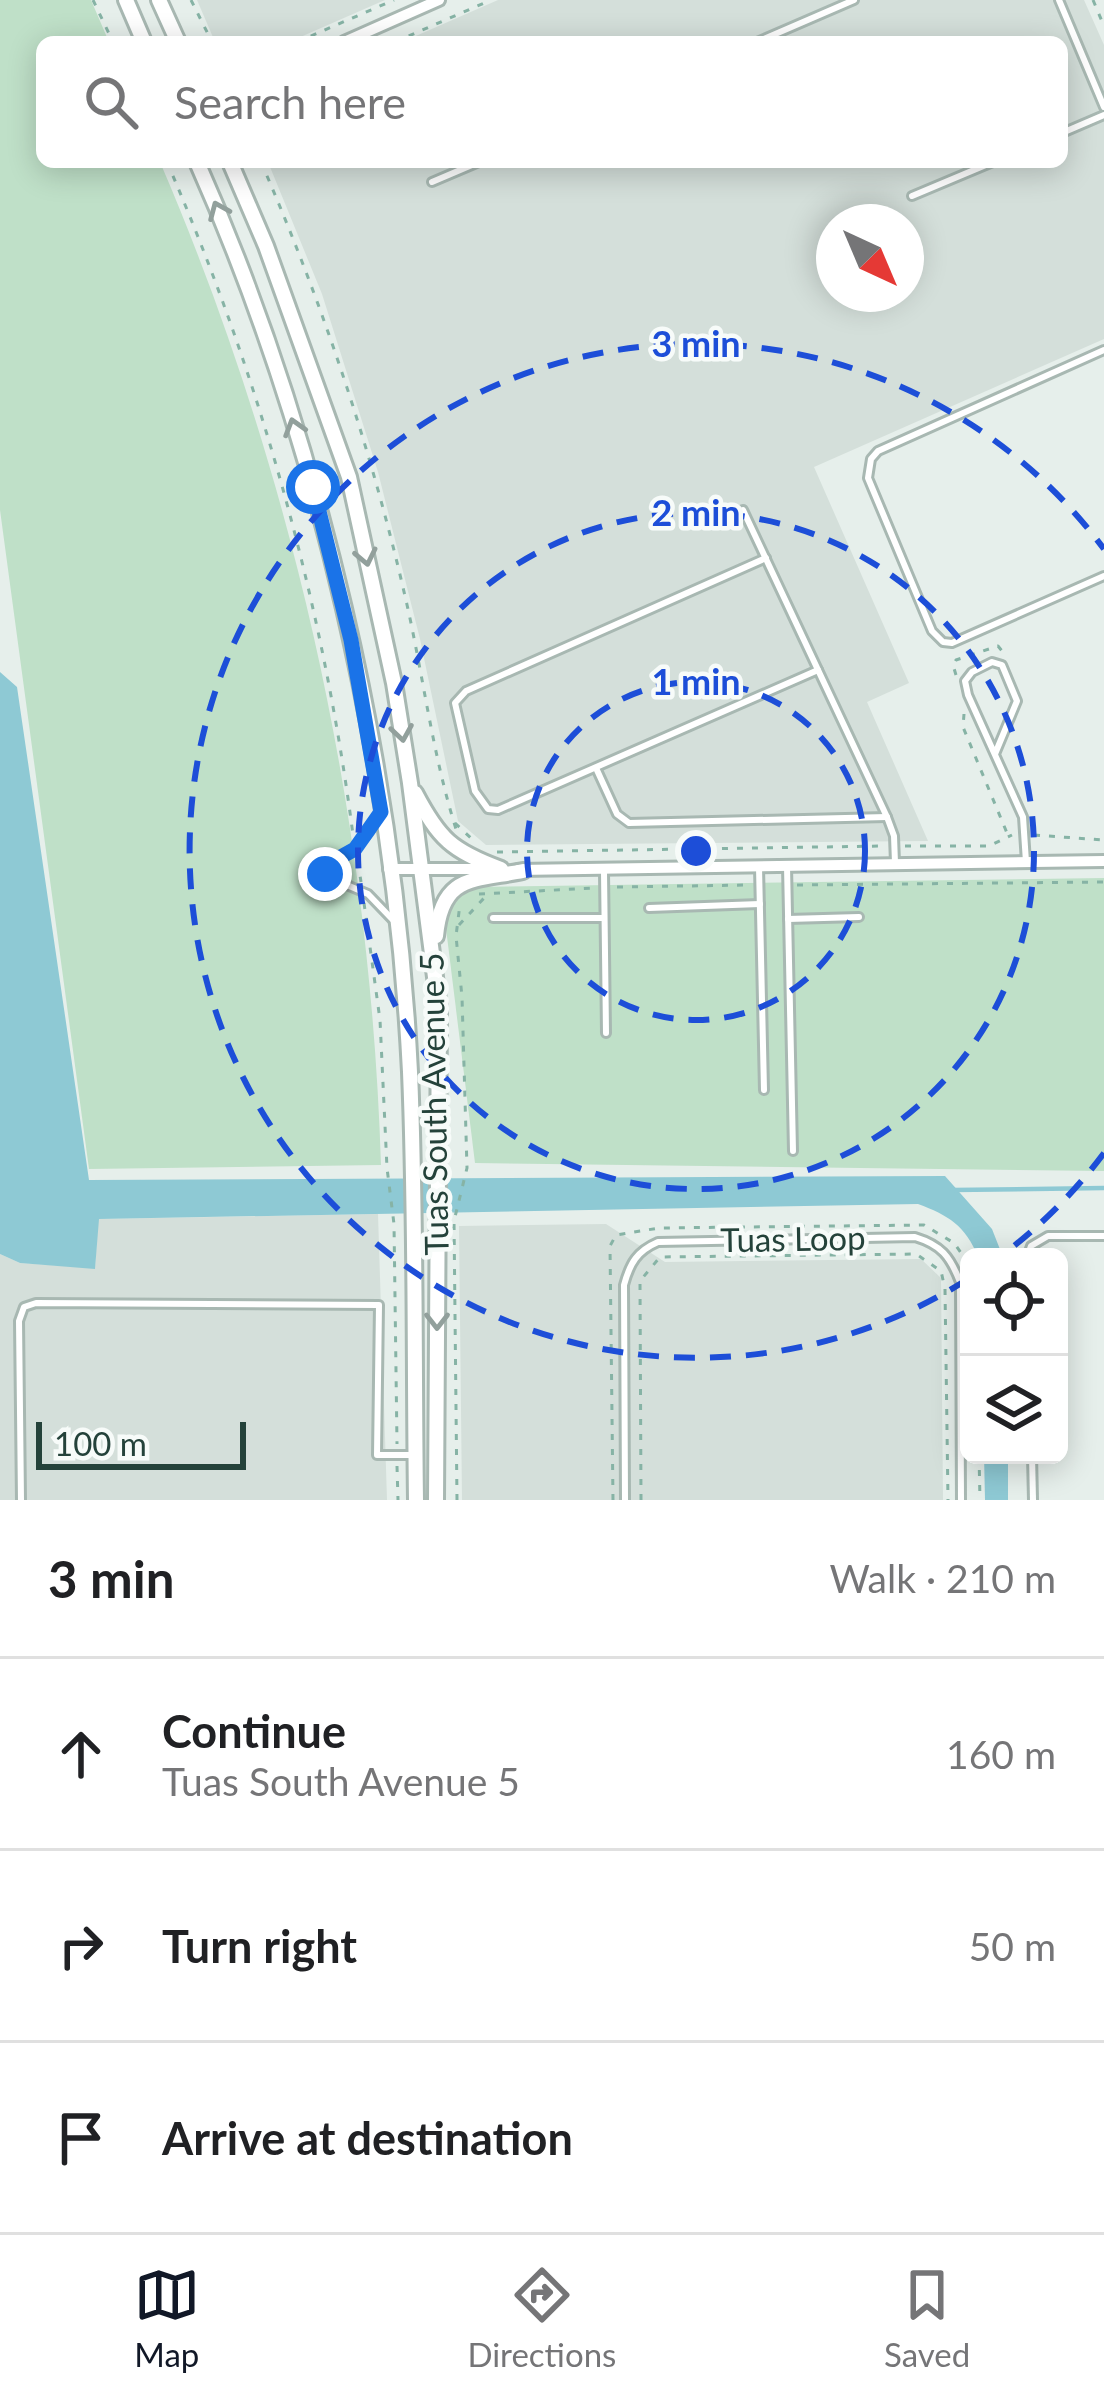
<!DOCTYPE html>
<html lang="en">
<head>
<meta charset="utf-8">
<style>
  :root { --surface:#fff; --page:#f2f2f2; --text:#202124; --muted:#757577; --line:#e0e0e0; --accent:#111827 }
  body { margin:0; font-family:Lato,sans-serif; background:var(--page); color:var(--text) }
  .controls { position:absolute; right:36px; bottom:36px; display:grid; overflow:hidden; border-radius:18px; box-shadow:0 6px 30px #0003 }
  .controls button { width:108px; height:108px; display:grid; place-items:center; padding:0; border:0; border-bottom:3px solid var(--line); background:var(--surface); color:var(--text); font:60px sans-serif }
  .compass { position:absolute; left:816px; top:204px; width:108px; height:108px; border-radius:50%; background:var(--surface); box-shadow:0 6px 30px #0003; rotate:136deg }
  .scale { position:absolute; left:36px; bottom:30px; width:210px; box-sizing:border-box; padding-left:12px; border:6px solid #24423a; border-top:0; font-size:33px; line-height:42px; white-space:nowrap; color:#24423a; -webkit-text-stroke:9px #f7fbf9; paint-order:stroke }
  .stop { position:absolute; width:36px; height:36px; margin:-27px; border:9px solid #1a73e8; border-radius:50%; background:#fff }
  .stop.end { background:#1a73e8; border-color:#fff; box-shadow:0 3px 12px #0008 }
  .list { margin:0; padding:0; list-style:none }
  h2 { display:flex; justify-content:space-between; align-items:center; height:156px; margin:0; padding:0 48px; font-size:51px }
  h2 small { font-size:39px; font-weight:400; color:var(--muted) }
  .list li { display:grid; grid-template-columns:78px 1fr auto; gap:36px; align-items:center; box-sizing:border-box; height:192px; padding:0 48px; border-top:3px solid var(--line) }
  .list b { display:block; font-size:45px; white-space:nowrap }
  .list p { margin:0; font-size:39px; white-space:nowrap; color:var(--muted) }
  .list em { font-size:39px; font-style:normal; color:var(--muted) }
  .icon { flex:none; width:66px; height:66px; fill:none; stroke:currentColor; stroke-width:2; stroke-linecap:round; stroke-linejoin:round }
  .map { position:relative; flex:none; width:1104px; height:1500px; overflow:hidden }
  .search { position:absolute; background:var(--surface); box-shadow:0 6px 30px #0003; left:36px; right:36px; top:36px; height:132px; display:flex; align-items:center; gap:30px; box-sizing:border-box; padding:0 42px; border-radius:18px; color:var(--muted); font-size:45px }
  .sheet { height:732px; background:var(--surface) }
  nav { display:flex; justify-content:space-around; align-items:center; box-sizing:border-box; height:168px; border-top:3px solid var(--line); background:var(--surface); font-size:33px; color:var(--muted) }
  nav a { display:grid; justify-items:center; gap:6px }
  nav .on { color:var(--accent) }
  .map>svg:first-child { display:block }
  .built { fill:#d4dfda; fill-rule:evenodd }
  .green { fill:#bfe0c8 }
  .water { fill:#8ec9d4 }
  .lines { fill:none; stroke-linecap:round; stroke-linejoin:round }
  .stream { stroke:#8ec9d4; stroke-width:4.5 }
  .service-casing { stroke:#a8b8b2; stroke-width:12 }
  .minor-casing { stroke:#a8b8b2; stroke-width:16 }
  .tertiary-casing { stroke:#a8b8b2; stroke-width:20 }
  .path { stroke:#86b3a5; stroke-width:3; stroke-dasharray:6 9; stroke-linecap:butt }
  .service { stroke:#fff; stroke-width:6 }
  .minor { stroke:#fff; stroke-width:10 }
  .tertiary { stroke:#fff; stroke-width:14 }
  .oneway { stroke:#92a09c }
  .route { stroke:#1a73e8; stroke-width:15 }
  .ring { fill:none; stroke:#1d4ed8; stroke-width:6; stroke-dasharray:21 15 }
  .labels { text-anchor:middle; stroke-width:9; stroke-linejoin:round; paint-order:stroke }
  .street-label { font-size:33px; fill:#24423a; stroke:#f7fbf9 }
  .centre { fill:#1d4ed8; stroke:#f7fbf9; stroke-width:6 }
  .ring-label { font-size:36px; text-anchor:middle; font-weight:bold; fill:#1d4ed8; stroke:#f7fbf9; stroke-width:9; stroke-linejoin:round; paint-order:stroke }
</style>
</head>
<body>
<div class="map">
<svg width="1104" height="1500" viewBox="0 0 1104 1500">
  <rect width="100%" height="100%" fill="#e6efeb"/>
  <!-- built -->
  <g class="built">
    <path d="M197,0h188l-96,42h-74z"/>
    <path d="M498,0h586l20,45v294l-290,128 95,216 -42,19 61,139 -442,4 -28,-24 -38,-182 -42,-167 -56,-178 -54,-132h794v-120h-660zM834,222h72v72h-72z"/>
    <path d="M378,1214l9,286h-387v-246l20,9 75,5 3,-49z"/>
    <path d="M606,1224l59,38 256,-3 20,19 2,222h-481l-3,-274z"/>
  </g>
  <!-- green -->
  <g class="green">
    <path d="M0,0h91l18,42h-67v120h118c136,317 210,658 221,1003l-292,4 -89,-659z"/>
    <path d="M1104,878v293l-629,-8 -31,-251 25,-25z"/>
  </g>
  <!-- water -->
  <g class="water">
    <path d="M0,672l17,15 72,493 856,-4 47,53 11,28h-25c-12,-31 -30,-42 -60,-53l-819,15 -4,50 -75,-6 -20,-9z"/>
    <path d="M984,1455h24v45h-23z"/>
  </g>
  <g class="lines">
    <!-- stream -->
    <path class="stream" d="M953,1190l151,-2"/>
    <defs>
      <g id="service">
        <path d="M1059,0l45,107"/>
        <path d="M757,42l97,-42"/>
        <path d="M1062,133l42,-18"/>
        <path d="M432,182l47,-20"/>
        <path d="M912,196l81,-34"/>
        <path d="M1104,350l-226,101 -7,8 -3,19 64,153 11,11 9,1 152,-67"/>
        <path d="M743,510l144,307 7,19 1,27"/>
        <path d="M766,558l-300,133 -11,12 20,88 13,18 10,1 320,-140"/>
        <path d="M995,754l22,-53 -15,-36 -10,-3 -20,10 -7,9 3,14 55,122 3,45"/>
        <path d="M596,768l21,46 12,9 258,-6"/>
        <path d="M787,866l6,285"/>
        <path d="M759,867l5,223"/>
        <path d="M318,870c30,-13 48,-28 63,-58"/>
        <path d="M314,871l54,23 25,26"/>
        <path d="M604,872l2,161"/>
        <path d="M649,908l111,-4"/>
        <path d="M493,918h111"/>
        <path d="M788,919l71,-2"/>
        <path d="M1027,1257l4,-11 17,-10h56"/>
        <path d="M1032,1455l1,45"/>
        <path d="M21,1500l-2,-179 5,-14 12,-4 343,2 -2,150h38"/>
        <path d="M625,1500l-1,-215c6,-22 13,-34 34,-43l257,-5c26,8 35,19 45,45l1,218"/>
      </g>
      <g id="minor">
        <path d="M344,42l95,-42"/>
        <path d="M389,869h104"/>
        <path d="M518,870l586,-9"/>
      </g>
      <g id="tertiary">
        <path d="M126,0l18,42"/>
        <path d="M159,0l19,42"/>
        <path d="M197,162c122,275 198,608 213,910 6,142 4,285 6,428"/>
        <path d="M230,162l36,84 83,231 45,206 16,100 29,225 -3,492"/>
        <path d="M415,793c24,46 37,58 86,76"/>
        <path d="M436,936c6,-62 37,-55 87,-65"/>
      </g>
    </defs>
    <!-- service casing -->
    <use href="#service" class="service-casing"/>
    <!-- minor casing -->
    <use href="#minor" class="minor-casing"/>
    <!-- tertiary casing -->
    <use href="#tertiary" class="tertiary-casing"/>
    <!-- path -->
    <g class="path">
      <path d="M93,0l20,42"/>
      <path d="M191,0l21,42"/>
      <path d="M1093,0l11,26"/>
      <path d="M297,42l97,-42"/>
      <path d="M395,42l96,-42"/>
      <path d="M167,162c93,215 156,440 186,673"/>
      <path d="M261,162c61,140 110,286 144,434 18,77 27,157 51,233"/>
      <path d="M956,675l-3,-10 3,-5 42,-14 8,10"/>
      <path d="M964,714l-1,13 44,106"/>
      <path d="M455,823l19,18"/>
      <path d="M1034,835l70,5"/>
      <path d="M905,846h84l23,-11"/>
      <path d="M497,852l387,-6"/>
      <path d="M358,862l3,20"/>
      <path d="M797,885l307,-3"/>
      <path d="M617,887l134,-2"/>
      <path d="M479,894l116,-6"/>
      <path d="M364,903l16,117 7,148 7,56 3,220"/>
      <path d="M459,925l26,-28"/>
      <path d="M979,1455l1,45"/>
      <path d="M397,1466l1,34"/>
      <path d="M457,1500l-3,-279 13,-53 -5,-171 -6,-61 4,-32"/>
      <path d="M613,1500l-3,-254 6,-11 43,-7 265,-3 30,18 15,21"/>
      <path d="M641,1500l-1,-219 20,-24 256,-3 25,17 4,18 3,211"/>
    </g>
    <!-- service -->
    <use href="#service" class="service"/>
    <!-- minor -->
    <use href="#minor" class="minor"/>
    <!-- tertiary -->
    <use href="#tertiary" class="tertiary"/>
  </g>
  <!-- one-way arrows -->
  <defs><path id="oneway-chevron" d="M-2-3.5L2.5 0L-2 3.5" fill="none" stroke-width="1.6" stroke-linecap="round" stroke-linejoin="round" transform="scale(3)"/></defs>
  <g class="oneway">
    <use href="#oneway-chevron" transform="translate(218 210) rotate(-113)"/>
    <use href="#oneway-chevron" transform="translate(294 427) rotate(-107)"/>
    <use href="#oneway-chevron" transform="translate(366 557) rotate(78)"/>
    <use href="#oneway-chevron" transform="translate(402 733) rotate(81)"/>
    <use href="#oneway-chevron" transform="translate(437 1321) rotate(90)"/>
  </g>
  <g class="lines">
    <!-- route -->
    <path class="route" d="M313,487l38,153 30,172 -26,37 -41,23 11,2"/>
  </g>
  <!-- distance rings -->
  <g class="ring">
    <circle cx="696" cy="851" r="169"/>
    <circle cx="696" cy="851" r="338"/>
    <path d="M1104 1153A507 507 0 0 1 1001 1256M968 1279A507 507 0 1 1 1104 549"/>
  </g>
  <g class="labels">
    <!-- street labels -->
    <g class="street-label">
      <text transform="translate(434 1104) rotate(-91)" y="12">Tuas South Avenue 5</text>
      <text transform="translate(793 1239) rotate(-1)" y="12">Tuas Loop</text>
    </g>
  </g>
  <circle cx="696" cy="851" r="18" class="centre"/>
  <g class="ring-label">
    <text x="696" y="357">3 min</text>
    <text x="696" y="526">2 min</text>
    <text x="696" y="695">1 min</text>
  </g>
</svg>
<div class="controls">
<button><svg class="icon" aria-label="locate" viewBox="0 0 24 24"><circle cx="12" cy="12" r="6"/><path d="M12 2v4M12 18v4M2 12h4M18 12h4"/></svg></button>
<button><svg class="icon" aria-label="layers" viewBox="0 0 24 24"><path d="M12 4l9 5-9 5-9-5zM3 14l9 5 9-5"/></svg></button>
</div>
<svg class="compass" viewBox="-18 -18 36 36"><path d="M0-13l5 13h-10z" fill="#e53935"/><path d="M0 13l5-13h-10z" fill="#757577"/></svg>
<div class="scale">100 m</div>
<div class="stop" style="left:313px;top:487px"></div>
<div class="stop end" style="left:325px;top:874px"></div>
<div class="search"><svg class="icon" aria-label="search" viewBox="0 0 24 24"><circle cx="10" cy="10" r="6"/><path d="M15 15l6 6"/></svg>Search here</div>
</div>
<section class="sheet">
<h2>3 min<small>Walk · 210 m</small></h2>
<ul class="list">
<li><svg class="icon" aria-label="ahead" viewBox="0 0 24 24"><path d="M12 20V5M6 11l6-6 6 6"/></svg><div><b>Continue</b><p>Tuas South Avenue 5</p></div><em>160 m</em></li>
<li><svg class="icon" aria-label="right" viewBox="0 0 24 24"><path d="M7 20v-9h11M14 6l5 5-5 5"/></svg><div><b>Turn right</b></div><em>50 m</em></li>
<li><svg class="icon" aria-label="arrive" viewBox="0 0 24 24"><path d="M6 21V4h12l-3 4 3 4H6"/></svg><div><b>Arrive at destination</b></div></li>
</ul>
</section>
<nav>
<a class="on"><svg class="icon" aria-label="map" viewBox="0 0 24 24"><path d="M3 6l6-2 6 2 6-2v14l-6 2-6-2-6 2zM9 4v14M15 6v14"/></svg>Map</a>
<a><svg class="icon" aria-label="directions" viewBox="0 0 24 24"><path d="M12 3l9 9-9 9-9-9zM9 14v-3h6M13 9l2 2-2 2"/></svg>Directions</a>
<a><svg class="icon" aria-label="saved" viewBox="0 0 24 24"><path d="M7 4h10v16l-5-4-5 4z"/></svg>Saved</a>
</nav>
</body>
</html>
